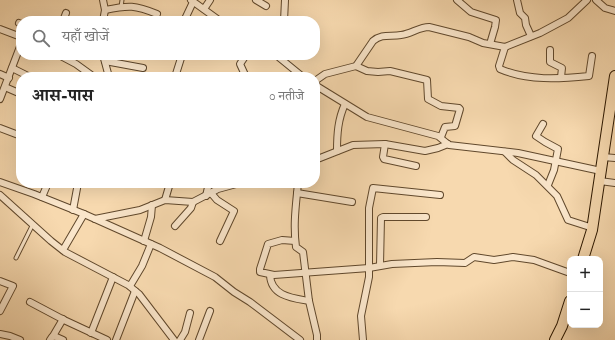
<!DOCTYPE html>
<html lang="hi">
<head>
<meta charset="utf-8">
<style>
  :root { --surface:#fff; --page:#f2f2f2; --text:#222; --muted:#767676; --line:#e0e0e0 }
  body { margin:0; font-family:"IM FELL Double Pica","Noto Serif Devanagari",serif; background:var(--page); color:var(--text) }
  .controls { position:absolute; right:12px; bottom:12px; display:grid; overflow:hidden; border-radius:8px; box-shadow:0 4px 16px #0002 }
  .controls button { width:36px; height:36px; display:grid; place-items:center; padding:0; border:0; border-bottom:1px solid var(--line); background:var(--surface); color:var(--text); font:20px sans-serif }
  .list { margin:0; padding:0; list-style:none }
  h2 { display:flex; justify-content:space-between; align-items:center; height:52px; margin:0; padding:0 16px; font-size:17px }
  h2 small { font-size:13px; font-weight:400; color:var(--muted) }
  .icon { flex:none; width:22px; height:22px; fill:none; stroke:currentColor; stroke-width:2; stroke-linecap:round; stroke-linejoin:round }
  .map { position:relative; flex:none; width:615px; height:340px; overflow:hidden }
  .search { position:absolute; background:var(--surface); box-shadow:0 4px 16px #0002; left:16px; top:16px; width:304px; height:44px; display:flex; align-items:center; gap:10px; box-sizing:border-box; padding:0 14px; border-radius:16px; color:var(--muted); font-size:15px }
  .panel { position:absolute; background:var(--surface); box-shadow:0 4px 16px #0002; left:16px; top:72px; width:304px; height:116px; border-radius:16px }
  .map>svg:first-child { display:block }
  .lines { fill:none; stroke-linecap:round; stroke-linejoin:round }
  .lane-casing { stroke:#60482c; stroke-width:5 }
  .street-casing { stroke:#60482c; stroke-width:8 }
  .primary-casing { stroke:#2d1800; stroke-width:12 }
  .lane { stroke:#fae6cb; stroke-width:3 }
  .street { stroke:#fae6cb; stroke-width:6 }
  .primary { stroke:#f7d9af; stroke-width:10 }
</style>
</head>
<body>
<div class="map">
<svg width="615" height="340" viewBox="0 0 615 340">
  <rect width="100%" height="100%" fill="#f7d9af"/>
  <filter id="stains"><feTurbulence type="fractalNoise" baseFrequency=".005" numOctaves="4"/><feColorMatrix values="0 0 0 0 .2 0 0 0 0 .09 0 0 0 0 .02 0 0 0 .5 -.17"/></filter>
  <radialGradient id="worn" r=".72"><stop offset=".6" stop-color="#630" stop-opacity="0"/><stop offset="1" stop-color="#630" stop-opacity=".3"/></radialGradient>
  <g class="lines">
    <defs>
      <g id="lane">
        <path d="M121,7l1,-7"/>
        <path d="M16,258l17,-34"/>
      </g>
      <g id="street">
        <path d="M103,0l2,10 -2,11"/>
        <path d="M191,0l29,21"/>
        <path d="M256,0l10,6"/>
        <path d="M457,0l14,12 25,8 -1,7 -5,17"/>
        <path d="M517,0l3,13 5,5 1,7 5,11"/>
        <path d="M596,0l9,8 10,3"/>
        <path d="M204,9l6,-9"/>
        <path d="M105,10c24,-5 30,-5 52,4"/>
        <path d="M63,21l3,-8"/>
        <path d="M184,21l9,-19"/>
        <path d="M284,21l1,-21"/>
        <path d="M19,23l2,1"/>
        <path d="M0,29l21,8"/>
        <path d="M505,47l-6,19 1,3c28,12 59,10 89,7l3,-20"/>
        <path d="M550,50v12l12,6 -1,9"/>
        <path d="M59,55l17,9 18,13"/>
        <path d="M103,55l6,22"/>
        <path d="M246,55l-6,9 6,13"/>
        <path d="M276,55l27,22"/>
        <path d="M105,61l38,7"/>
        <path d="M356,66l11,5 11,1 12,-1 37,9 1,19 13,7 18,2 1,1 -5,17 -10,1 -4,10"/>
        <path d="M12,68l18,9"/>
        <path d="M0,74l9,4"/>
        <path d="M175,77l7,-22"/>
        <path d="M315,81l10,-7 31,-8 17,-25c9,-8 18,-4 28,-6 10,-1 18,-8 28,-8l40,10 14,6 22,4 35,-14 28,-15 19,-18"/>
        <path d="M315,85l52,32 71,19 11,9 69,8 83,18"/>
        <path d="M5,87l16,7"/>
        <path d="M0,99l21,-55"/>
        <path d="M543,124l-7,12 9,6 13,7 -4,21 -6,15"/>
        <path d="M0,128l21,8"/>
        <path d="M385,144l-2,13 1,2 32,7"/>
        <path d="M337,151c0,-17 1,-32 8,-47"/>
        <path d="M505,152l8,8 23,15 21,21 11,24 25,8"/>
        <path d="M603,157l12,1"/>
        <path d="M315,160l38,-15 32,-1 40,7 13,-3 10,-4"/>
        <path d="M600,181l15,2"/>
        <path d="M0,182l34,12 50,20 76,34 55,29 19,15 16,10 50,38"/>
        <path d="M298,183c-2,22 -5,41 -2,64l7,5 6,49 8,34v5"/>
        <path d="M211,193l6,7 17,11 -14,30"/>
        <path d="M297,193l55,9"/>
        <path d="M0,195l51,46 14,11 63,33 11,9 35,46"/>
        <path d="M206,196l3,-13"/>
        <path d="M42,197l6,-14"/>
        <path d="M165,200l5,-17"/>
        <path d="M73,210l5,-27"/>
        <path d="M95,219l45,-9 25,-10 28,2 25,-13 22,-6"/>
        <path d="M175,226l16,-18 2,-6"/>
        <path d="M144,241l7,-24 1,-12"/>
        <path d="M295,241l-13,-1 -14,4 -8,25v3l14,3 95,-7 23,-4 45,-2 28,1 9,-6 20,3 19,-3 21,3 36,13"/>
        <path d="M63,250l21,-36"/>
        <path d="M380,265l1,-47 2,-1h43"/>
        <path d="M270,275c1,21 22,23 39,26"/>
        <path d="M0,281l13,5 -13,25"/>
        <path d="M130,286l12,-20 9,-22"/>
        <path d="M30,302l34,18 43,20"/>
        <path d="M91,333l22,-56"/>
        <path d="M0,334l10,2 10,4"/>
        <path d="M53,336l10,-17"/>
        <path d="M50,340l2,-3 2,-1 9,4"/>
        <path d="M116,340l19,-49"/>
        <path d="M180,340l5,-8 5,-19"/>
        <path d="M199,340l11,-29"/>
        <path d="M363,340l-2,-24 8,-39v-69l4,-20 67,7"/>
      </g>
      <g id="primary">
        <path d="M583,259l9,-29 23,-154"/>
        <path d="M555,340l7,-14 8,-25"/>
      </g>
    </defs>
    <!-- lane casing -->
    <use href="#lane" class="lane-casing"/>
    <!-- street casing -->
    <use href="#street" class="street-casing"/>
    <!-- primary casing -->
    <use href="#primary" class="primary-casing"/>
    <!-- lane -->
    <use href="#lane" class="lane"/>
    <!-- street -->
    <use href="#street" class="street"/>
    <!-- primary -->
    <use href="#primary" class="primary"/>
  </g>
  <rect width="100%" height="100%" filter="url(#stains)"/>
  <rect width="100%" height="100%" fill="url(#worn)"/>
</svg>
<div class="controls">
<button>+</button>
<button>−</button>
</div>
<div class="search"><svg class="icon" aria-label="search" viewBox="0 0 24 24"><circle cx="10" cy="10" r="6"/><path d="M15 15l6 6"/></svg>यहाँ खोजें</div>
<section class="panel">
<h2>आस-पास<small>0 नतीजे</small></h2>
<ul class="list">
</ul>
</section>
</div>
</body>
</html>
